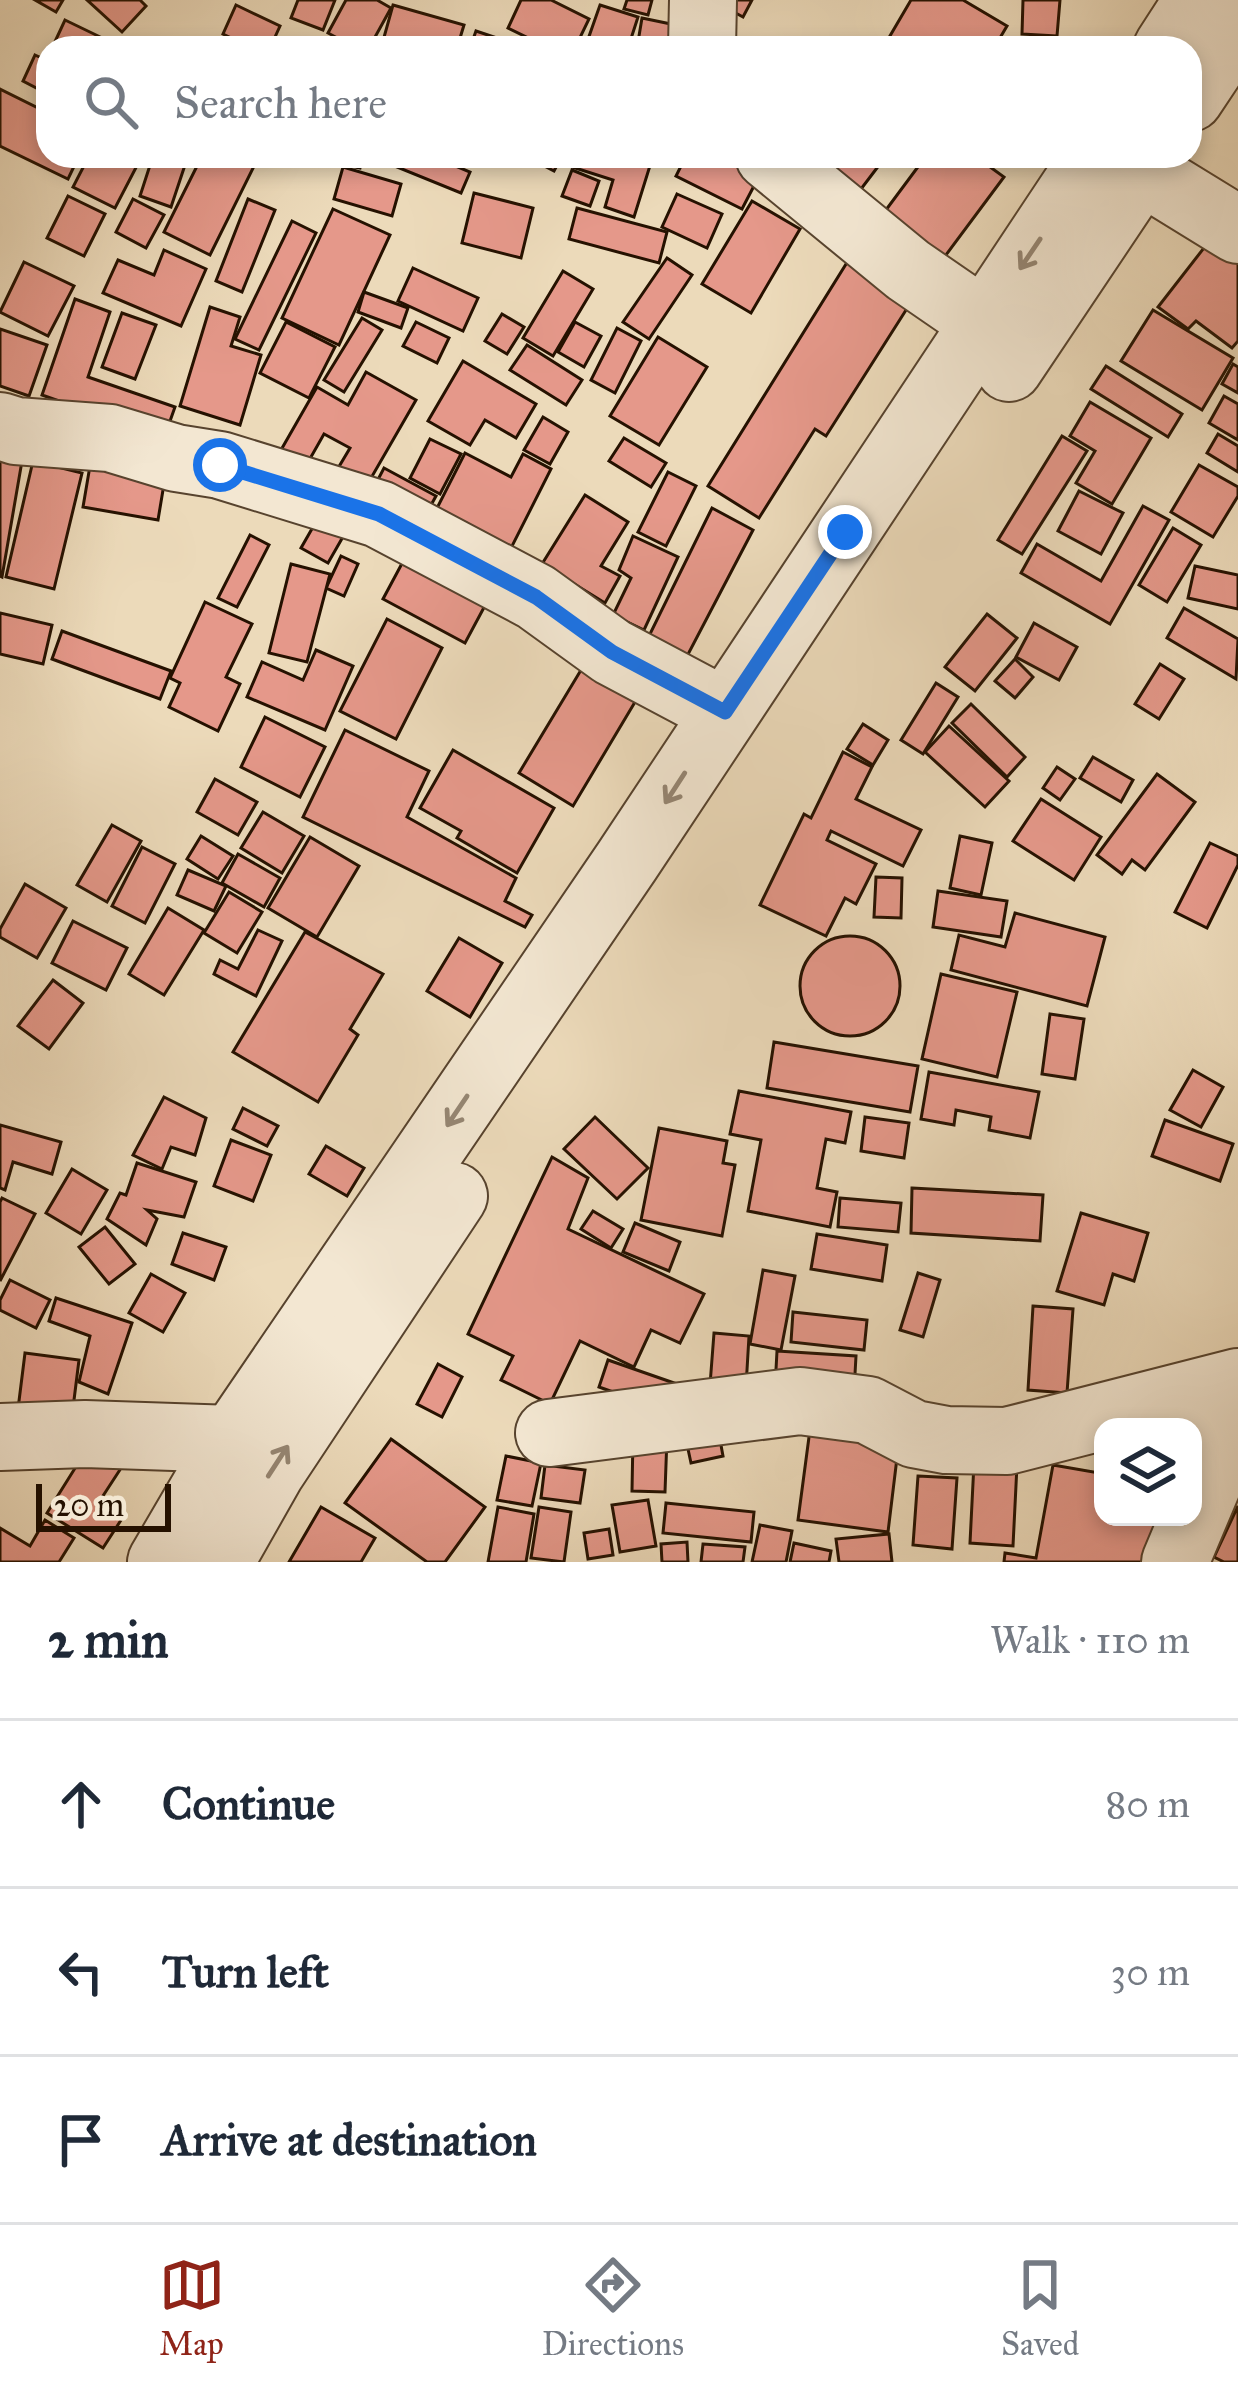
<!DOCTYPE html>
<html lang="en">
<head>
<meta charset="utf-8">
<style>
  :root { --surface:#fff; --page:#f6f6f7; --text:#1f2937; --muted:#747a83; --line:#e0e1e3; --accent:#8f2418 }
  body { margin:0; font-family:"IM FELL Great Primer",serif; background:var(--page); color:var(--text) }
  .controls { position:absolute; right:36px; bottom:36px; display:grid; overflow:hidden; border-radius:24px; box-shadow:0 6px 18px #0003 }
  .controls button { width:108px; height:108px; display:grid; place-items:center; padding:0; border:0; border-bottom:3px solid var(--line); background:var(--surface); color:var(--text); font:60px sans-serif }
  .scale { position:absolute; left:36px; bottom:30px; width:135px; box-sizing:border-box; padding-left:12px; border:6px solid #251100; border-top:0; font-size:33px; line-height:42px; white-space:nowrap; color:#251100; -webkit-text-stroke:9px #f3e7d2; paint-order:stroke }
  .stop { position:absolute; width:36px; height:36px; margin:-27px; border:9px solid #1a73e8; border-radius:50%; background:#fff }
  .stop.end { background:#1a73e8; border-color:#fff; box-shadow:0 3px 12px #0008 }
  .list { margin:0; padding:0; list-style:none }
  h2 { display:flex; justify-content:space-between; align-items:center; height:156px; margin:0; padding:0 48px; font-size:51px }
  h2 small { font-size:39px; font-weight:400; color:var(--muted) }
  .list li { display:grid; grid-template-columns:78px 1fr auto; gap:36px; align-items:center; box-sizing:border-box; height:168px; padding:0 48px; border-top:3px solid var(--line) }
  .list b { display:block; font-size:45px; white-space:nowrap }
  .list em { font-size:39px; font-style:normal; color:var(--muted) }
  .icon { flex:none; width:66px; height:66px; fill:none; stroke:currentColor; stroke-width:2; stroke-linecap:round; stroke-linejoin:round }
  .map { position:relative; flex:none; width:1238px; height:1562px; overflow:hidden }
  .search { position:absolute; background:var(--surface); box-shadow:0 6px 18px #0003; left:36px; right:36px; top:36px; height:132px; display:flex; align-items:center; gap:30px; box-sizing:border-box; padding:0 42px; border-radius:36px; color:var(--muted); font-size:45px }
  .sheet { height:660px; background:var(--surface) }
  nav { display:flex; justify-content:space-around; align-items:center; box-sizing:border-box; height:168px; border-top:3px solid var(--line); background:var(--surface); font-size:33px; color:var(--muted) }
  nav a { display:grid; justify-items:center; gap:6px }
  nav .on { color:var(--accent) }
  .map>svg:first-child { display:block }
  .building { fill:#e5988a; stroke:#251100; stroke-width:3 }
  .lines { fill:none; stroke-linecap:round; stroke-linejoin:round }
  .minor-casing { stroke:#57432e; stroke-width:70 }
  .minor { stroke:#f3e7d2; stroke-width:66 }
  .oneway { stroke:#968774 }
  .route { stroke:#1a73e8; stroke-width:15 }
</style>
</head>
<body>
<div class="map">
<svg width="1238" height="1562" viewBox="0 0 1238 1562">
  <rect width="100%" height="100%" fill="#ecdaba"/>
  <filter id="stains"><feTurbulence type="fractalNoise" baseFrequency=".00167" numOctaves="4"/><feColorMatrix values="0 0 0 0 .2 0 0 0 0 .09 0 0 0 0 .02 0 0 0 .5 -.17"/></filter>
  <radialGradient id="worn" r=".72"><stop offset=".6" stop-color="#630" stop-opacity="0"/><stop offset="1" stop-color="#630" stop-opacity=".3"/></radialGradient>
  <!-- building -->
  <g class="building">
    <path d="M35,0h28l-7,12z"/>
    <path d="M87,0h53l6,6 -24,26z"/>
    <path d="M298,0h37l-12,30 -32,-12z"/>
    <path d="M346,0h31l14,8 -22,40h-13l-28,-15z"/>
    <path d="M521,0h30l38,19 -14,29h-26l-41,-20z"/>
    <path d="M627,0h25l-4,15 -24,-6z"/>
    <path d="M712,0h40l-9,17z"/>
    <path d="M911,0h52l44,26 -13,22h-95l-12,-7z"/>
    <path d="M1023,0h37l-3,36 -35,-2z"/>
    <path d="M236,5l44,21 -10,22h-18l-29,-14z"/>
    <path d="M393,5l71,20 -7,23h-76z"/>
    <path d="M600,5l38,12 -10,31 -42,-3z"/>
    <path d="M642,18l48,10 -4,20h-49z"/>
    <path d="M65,20l58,28h-71z"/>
    <path d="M476,31l39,13 -2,4h-43z"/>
    <rect x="141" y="40" width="30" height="8"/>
    <path d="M35,55l13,6v33l-25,-13z"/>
    <path d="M0,89l48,24v43h31l-11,23 -68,-33z"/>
    <path d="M89,156h53l-27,52 -42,-21z"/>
    <path d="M153,156h35l-17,51 -31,-11z"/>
    <path d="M202,156h57l-49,99 -46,-23z"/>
    <path d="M330,156h33l-3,12 -31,-6z"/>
    <path d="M390,156h53l-2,4 29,12 -9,21 -74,-30z"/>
    <path d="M525,156h37l-8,15z"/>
    <path d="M572,156h81l-19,61 -29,-10 8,-27 -44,-14z"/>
    <path d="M686,156h80l3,1 -27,52 -66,-33z"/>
    <path d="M819,156h50l11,8 -22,29z"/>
    <path d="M926,156h49l29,21 -70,94 -60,-45z"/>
    <path d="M343,167l58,17 -9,32 -58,-17z"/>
    <path d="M572,170l27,11 -9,25 -28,-10z"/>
    <path d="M474,193l59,15 -12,50 -59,-15z"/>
    <path d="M677,194l45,20 -15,34 -45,-21z"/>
    <path d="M68,196l37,18 -21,42 -37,-18z"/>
    <path d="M133,199l31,16 -18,33 -30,-16z"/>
    <path d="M248,199l27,11 -33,82 -26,-11z"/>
    <path d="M752,201l48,28 -49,84 -49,-29z"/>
    <path d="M577,208l90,24 -8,31 -90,-24z"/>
    <path d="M333,209l57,26 -51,110 -57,-27z"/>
    <path d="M292,221l24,12 -57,117 -24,-11z"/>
    <path d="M1221,226l17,13v102l-6,7 -36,-27 -8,8 -30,-22z"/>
    <path d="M856,248l64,40 -94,148 -11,-7 -56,89 -51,-32z"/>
    <path d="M164,250l42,19 -25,57 -78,-33 15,-33 36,15z"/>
    <path d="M667,258l25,17 -43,64 -26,-17z"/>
    <path d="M24,262l50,24 -26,50 -48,-24z"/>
    <path d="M413,268l65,30 -15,33 -65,-30z"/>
    <path d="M563,271l30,18 -40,67 -30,-18z"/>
    <path d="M364,292l44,16 -7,20 -43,-16z"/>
    <path d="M75,299l35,13 -22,65 87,30 -11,31 -122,-43z"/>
    <path d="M210,307l30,10 -9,29 30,9 -21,70 -60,-19z"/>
    <path d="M1153,310l80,48 -31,52 -81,-49z"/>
    <path d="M122,313l34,12 -21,54 -33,-12z"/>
    <path d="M502,314l22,13 -17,27 -22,-13z"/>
    <path d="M362,318l20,12 -38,62 -20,-12z"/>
    <path d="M286,322l49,25 -26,51 -49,-25z"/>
    <path d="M416,322l33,16 -12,25 -34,-17z"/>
    <path d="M575,322l26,14 -17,31 -26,-15z"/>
    <path d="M617,328l24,13 -26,52 -24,-13z"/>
    <path d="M0,329l47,16 -18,51 -29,-10z"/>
    <path d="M658,337l49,30 -48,78 -49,-29z"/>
    <path d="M527,345l55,35 -16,25 -56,-35z"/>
    <path d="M463,361l73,43 -20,34 -31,-18 -15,25 -42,-24z"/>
    <path d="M1233,364l5,3v26l-16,-9z"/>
    <path d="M1106,366l76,48 -14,23 -77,-48z"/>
    <path d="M366,372l50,28 -53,92 -29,-17 16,-27 -26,-14 -17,30 -26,-14 36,-63 31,18z"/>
    <path d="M1224,396l14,8v36l-29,-17z"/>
    <path d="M1090,402l61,36 -39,66 -36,-21 19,-32 -25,-15z"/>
    <path d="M543,417l25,15 -18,32 -26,-14z"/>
    <path d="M1218,434l20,12v26l-31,-19z"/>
    <path d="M1062,436l25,15 -65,103 -24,-14z"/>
    <path d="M624,438l42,25 -15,24 -42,-26z"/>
    <path d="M430,439l31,15 -21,40 -30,-16z"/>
    <path d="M465,453l46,24 12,-23 28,15 -45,89 -75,-38z"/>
    <path d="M92,454l75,12 -9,54 -75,-13z"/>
    <path d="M0,457l22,4 -20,116 -2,-1z"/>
    <path d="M33,461l49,12 -28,116 -48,-12z"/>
    <path d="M1199,465l39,22v9l-25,41 -42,-25z"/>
    <path d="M384,468l52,28 -11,20 -52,-27z"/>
    <path d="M668,472l28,14 -30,60 -28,-14z"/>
    <path d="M1079,491l44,22 -22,41 -43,-23z"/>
    <path d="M585,495l43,27 -27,44 19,10 -15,27 -63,-39z"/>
    <path d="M1143,506l26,14 -59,104 -89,-51 16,-29 64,37z"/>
    <path d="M712,508l41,22 -69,132 -38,-20z"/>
    <path d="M317,520l27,15 -16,28 -27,-15z"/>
    <path d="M1173,528l28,17 -34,57 -28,-17z"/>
    <path d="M250,535l19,10 -32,62 -19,-9z"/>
    <path d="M633,536l45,21 -34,73 -31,-15 18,-37 -12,-8z"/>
    <path d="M414,541l82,44 -31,58 -82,-44z"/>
    <path d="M341,556l17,8 -14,32 -18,-8z"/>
    <path d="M291,564l39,10 -23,88 -38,-9z"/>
    <path d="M1195,566l43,9v34l-50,-11z"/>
    <path d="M205,602l47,22 -26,53 14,7 -22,47 -49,-24 11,-24 -10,-5z"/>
    <path d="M1184,608l54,31 -2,40 -69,-41z"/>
    <path d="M0,613l52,12 -9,39 -43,-10z"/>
    <path d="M987,614l30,24 -42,53 -30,-24z"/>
    <path d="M387,619l55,29 -46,91 -56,-28z"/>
    <path d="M1034,623l43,24 -18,33 -43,-23z"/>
    <path d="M62,631l109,40 -11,28 -108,-40z"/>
    <path d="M316,650l37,16 -28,64 -78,-33 15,-35 41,18z"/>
    <path d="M1015,659l18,18 -18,21 -20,-17z"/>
    <path d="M1160,664l24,15 -25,40 -24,-15z"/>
    <path d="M581,670l54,32 -62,104 -54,-33z"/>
    <path d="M936,683l22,14 -35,57 -22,-14z"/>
    <path d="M971,704l54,53 -18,20 -55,-54z"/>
    <path d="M265,717l60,30 -25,50 -59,-30z"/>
    <path d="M863,724l25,16 -15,25 -26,-16z"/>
    <path d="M949,726l60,55 -24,26 -60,-55z"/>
    <path d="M345,730l84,41 -22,46 109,61 -11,23 27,14 -7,12 -222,-110z"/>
    <path d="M453,750l101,58 -37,65 -60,-35 4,-7 -41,-23z"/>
    <path d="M843,752l29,15 -16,32 65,31 -18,36 -72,-35 -4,9 49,24 -20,40 -11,-6 -19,38 -66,-31 44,-91 7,4z"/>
    <path d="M1093,757l40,23 -12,22 -41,-24z"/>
    <path d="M1057,767l18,12 -15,21 -17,-12z"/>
    <path d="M1157,774l38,28 -50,68 -13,-10 -10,14 -25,-19z"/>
    <path d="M215,779l42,23 -19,33 -41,-23z"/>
    <path d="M1041,799l60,38 -27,43 -61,-39z"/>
    <path d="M263,812l41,24 -22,37 -41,-25z"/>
    <path d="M112,825l29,16 -34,61 -30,-17z"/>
    <path d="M201,836l32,20 -15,23 -31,-20z"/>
    <path d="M960,836l32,7 -11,52 -31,-7z"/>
    <path d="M310,837l49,29 -42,71 -49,-29z"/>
    <path d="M1210,843l28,13v9l-31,63 -32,-16z"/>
    <path d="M142,847l33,17 -30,59 -33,-17z"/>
    <path d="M238,854l42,24 -16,29 -42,-24z"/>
    <path d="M188,870l38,16 -12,25 -37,-16z"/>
    <path d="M876,877l26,1 -1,40 -27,-1z"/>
    <path d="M25,884l41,24 -29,50 -37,-21v-8z"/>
    <path d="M938,891l69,10 -6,36 -68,-10z"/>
    <path d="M229,892l33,20 -25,41 -33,-20z"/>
    <path d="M168,908l36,22 -40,65 -35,-21z"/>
    <path d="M1015,913l90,24 -18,69 -136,-36 8,-35 46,12z"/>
    <path d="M73,921l54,27 -21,42 -54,-27z"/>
    <path d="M258,930l24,11 -26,55 -42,-22 6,-14 18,9z"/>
    <path d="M305,932l78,42 -33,55 8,6 -40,67 -85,-50z"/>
    <circle cx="850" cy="986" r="50"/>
    <path d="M459,938l43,25 -32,54 -43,-26z"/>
    <path d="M941,974l76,18 -20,85 -75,-18z"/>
    <path d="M53,980l30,23 -34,46 -31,-23z"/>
    <path d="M1050,1014l34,5 -9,60 -33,-5z"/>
    <path d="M774,1042l144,24 -8,46 -143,-24z"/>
    <path d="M1193,1070l30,17 -22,40 -31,-17z"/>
    <path d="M929,1072l110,20 -9,46 -41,-8 2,-13 -35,-7 -2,15 -33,-6z"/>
    <path d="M739,1091l112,21 -6,31 -19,-4 -9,49 20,4 -7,35 -82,-16 13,-71 -31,-6z"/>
    <path d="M164,1097l42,21 -11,37 -24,-8 -9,22 -29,-14z"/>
    <path d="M243,1108l35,18 -11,20 -34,-17z"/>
    <path d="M595,1117l53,51 -31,31 -53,-50z"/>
    <path d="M865,1117l44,6 -5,35 -43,-7z"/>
    <path d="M1165,1120l68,24 -13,37 -68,-25z"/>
    <path d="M0,1125l61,17 -9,32 -39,-12 -8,28 -5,-2z"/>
    <path d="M659,1128l68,13 -4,22 12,2 -13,71 -81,-16z"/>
    <path d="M231,1140l40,15 -18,46 -39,-15z"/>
    <path d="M326,1146l38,22 -17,28 -38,-22z"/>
    <path d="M552,1157l36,21 -20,51 136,65 -24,49 -29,-13 -17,37 -54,-26 -30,63 -49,-24 12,-24 -45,-22z"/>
    <path d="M137,1163l59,19 -12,35 -37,-7 10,9 -11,26 -39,-26 13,-26 6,2z"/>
    <path d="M72,1169l35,21 -26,44 -35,-21z"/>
    <path d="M912,1188l131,7 -3,46 -129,-8z"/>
    <path d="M2,1198l33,16 -35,67v-79z"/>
    <path d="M840,1198l61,5 -3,29 -60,-5z"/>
    <path d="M593,1211l30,18 -12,19 -30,-19z"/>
    <path d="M1081,1213l67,20 -14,48 -21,-7 -9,31 -47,-14z"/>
    <path d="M635,1223l45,19 -11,29 -46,-19z"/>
    <path d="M105,1227l30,37 -26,20 -30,-37z"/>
    <path d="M183,1233l43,14 -12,33 -42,-16z"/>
    <path d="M817,1234l70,11 -5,36 -71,-12z"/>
    <path d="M763,1270l32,6 -14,74 -31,-6z"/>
    <path d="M918,1273l22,7 -17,57 -23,-7z"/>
    <path d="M151,1274l34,19 -22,39 -34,-19z"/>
    <path d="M10,1280l40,20 -14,28 -36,-18v-10z"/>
    <path d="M56,1298l76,25 -24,71 -29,-12 11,-46 -41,-15z"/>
    <path d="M1033,1306l40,3 -6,84 -39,-3z"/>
    <path d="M793,1312l74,8 -3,30 -73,-8z"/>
    <path d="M714,1333l35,3 -3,51 -36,-2z"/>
    <path d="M777,1351l79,5 -2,36 -79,-4z"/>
    <path d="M25,1353l54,7 -7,56 -54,-7z"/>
    <path d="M608,1360l69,24 -10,27 -68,-24z"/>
    <path d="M438,1364l24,13 -20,40 -25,-13z"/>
    <path d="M811,1422l89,11 -12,99 -90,-12z"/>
    <path d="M718,1429l5,27 -32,7 -6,-28z"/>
    <path d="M633,1436l34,1 -2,55 -33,-1z"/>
    <path d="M391,1439l94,68 -40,55h-18l-82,-59z"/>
    <path d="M92,1441l33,21 -26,40 24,15 -20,31 -56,-35z"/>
    <path d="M506,1456l35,7 -9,43 -35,-6z"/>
    <path d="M974,1463l43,2 -4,81 -43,-3z"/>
    <path d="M545,1465l40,5 -5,33 -39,-5z"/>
    <path d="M1053,1465l46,8v-6l4,1v49h53l-8,45h-144l1,-9 31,5z"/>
    <path d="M918,1476l39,2 -5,71 -39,-4z"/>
    <path d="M648,1500l8,46 -36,6 -8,-47z"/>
    <path d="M666,1503l88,9 -3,30 -88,-9z"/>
    <path d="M1238,1506v56h-14l-10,-5z"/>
    <path d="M321,1507l54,31 -14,24h-72z"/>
    <path d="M498,1507l36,7 -8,48h-38z"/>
    <path d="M539,1507l32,5 -7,50 -33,-4z"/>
    <path d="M45,1520l29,18 -15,24h-59v-34l30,18z"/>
    <path d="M760,1525l32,6 -6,31h-34z"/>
    <path d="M609,1529l4,26 -25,4 -4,-26z"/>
    <path d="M889,1534l3,28h-53l-3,-23z"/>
    <path d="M687,1542l1,20h-26l-1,-18z"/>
    <path d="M794,1543l37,8 -2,11h-39z"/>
    <path d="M703,1544l42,3 -2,15h-42z"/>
  </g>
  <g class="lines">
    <defs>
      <g id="minor">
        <path d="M702,48l1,-48"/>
        <path d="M1167,48l31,-48"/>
        <path d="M1190,98l48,-72"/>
        <path d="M769,156l139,114 77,53"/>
        <path d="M1142,171l96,59"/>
        <path d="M1009,368l142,-212"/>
        <path d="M0,426l16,5 94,7 66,20 44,7 159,49 157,83 76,55 113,60"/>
        <path d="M549,1433l251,-32 68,9 46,24 32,6 61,1 231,-59"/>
        <path d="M0,1437l85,-3 148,5"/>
        <path d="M161,1562l72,-123 394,-578 468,-705"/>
        <path d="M220,1562l51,-90 183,-276"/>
        <path d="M1175,1562l63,-150"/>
      </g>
    </defs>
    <!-- minor casing -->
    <use href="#minor" class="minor-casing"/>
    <!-- minor -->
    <use href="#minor" class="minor"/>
  </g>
  <!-- one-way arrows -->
  <defs><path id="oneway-shaft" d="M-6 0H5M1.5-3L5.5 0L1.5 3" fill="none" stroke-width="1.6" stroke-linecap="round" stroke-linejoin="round" transform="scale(3)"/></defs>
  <g class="oneway">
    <use href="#oneway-shaft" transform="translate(1030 254) rotate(124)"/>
    <use href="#oneway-shaft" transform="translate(675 788) rotate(123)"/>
    <use href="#oneway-shaft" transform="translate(457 1111) rotate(124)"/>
    <use href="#oneway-shaft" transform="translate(278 1461) rotate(-57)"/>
  </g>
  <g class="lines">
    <!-- route -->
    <path class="route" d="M220,465l159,49 157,83 76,55 113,60 120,-180"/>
  </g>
  <rect width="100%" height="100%" filter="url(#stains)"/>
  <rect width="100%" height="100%" fill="url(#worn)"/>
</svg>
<div class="controls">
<button><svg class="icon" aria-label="layers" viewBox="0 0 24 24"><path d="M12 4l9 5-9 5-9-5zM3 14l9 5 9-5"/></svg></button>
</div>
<div class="scale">20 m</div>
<div class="stop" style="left:220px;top:465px"></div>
<div class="stop end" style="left:845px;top:532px"></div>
<div class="search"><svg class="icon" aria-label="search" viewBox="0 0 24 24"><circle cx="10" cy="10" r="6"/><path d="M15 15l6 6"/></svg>Search here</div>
</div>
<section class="sheet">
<h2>2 min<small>Walk · 110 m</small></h2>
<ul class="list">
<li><svg class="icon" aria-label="ahead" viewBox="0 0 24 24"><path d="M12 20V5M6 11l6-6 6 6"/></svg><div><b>Continue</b></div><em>80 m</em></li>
<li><svg class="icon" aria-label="left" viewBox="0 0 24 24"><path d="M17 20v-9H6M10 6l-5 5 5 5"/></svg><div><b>Turn left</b></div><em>30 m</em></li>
<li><svg class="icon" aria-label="arrive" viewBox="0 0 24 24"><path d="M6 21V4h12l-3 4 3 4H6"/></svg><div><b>Arrive at destination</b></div></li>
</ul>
</section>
<nav>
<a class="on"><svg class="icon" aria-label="map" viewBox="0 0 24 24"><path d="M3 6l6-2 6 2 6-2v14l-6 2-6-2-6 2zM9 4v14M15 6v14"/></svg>Map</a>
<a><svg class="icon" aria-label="directions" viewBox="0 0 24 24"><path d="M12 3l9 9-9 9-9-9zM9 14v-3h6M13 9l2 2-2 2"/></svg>Directions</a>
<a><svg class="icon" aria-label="saved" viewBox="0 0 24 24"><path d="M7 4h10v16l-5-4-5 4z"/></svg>Saved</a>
</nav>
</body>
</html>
